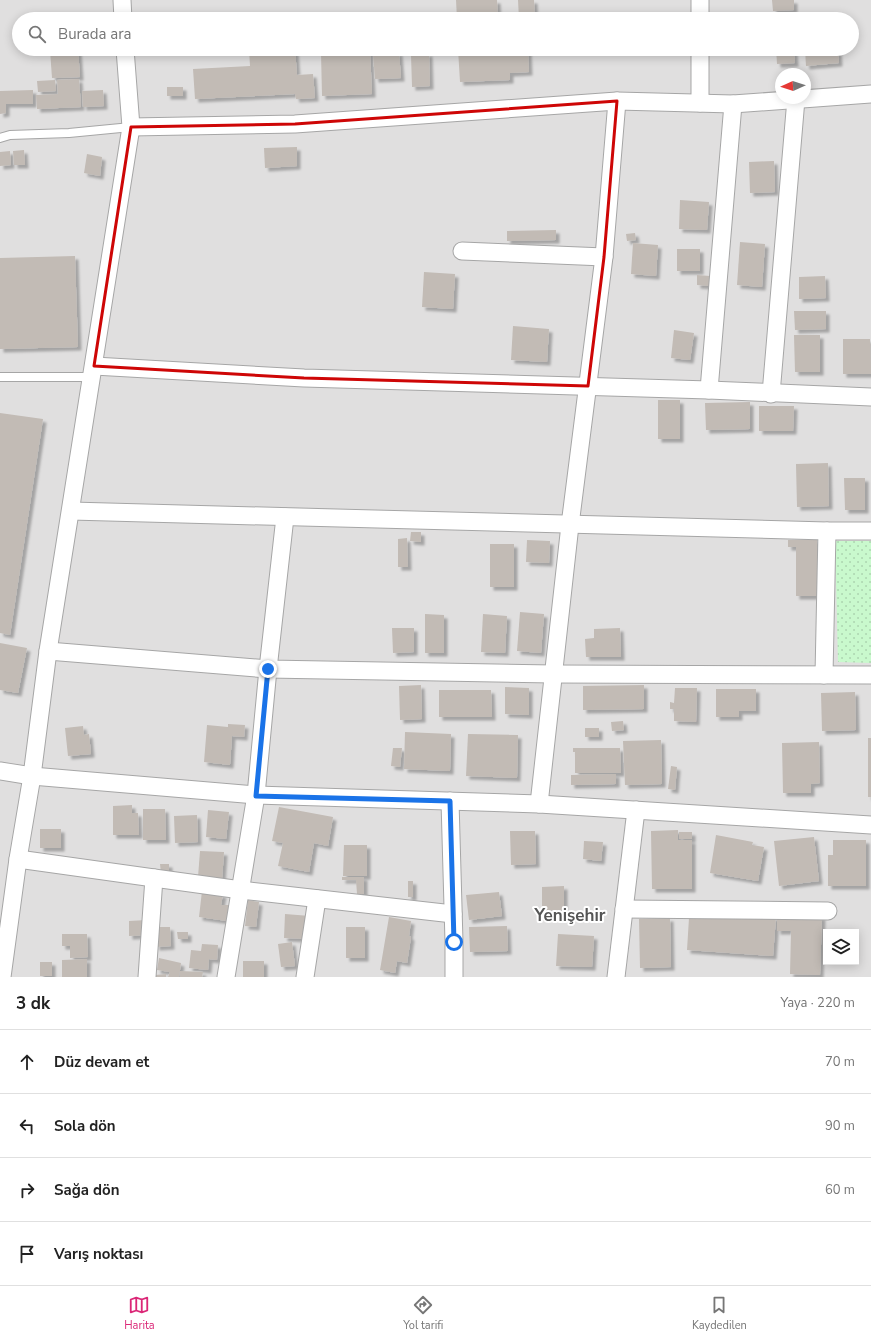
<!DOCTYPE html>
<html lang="tr">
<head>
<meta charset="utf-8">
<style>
  :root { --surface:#fff; --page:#f6f6f6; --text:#222; --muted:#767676; --line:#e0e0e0; --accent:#db2777 }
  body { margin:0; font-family:"Nunito Sans",sans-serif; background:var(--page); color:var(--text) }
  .controls { position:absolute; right:12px; bottom:12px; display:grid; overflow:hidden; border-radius:0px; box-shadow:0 2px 10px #0003 }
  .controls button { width:36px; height:36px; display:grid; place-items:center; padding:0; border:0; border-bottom:1px solid var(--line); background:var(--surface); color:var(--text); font:20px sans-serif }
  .compass { position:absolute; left:775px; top:68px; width:36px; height:36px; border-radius:50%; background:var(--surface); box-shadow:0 2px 10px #0003; rotate:267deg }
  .stop { position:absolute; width:12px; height:12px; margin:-9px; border:3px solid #1a73e8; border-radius:50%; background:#fff }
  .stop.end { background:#1a73e8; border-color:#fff; box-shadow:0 1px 4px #0008 }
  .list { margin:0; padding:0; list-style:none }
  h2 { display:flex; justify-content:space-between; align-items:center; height:52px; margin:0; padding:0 16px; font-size:17px }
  h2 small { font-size:13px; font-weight:400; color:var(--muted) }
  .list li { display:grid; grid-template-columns:26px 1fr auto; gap:12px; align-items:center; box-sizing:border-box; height:64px; padding:0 16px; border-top:1px solid var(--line) }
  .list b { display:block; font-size:15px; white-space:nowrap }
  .list em { font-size:13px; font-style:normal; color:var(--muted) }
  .icon { flex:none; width:22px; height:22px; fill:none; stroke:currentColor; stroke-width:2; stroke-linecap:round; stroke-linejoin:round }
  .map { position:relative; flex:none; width:871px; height:977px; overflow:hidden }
  .search { position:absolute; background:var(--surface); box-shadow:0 2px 10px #0003; left:12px; right:12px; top:12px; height:44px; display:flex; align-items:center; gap:10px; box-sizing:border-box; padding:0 14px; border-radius:22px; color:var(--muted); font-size:15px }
  .sheet { height:308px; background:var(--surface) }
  nav { display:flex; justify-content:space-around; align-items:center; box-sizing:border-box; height:56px; border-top:1px solid var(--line); background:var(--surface); font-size:11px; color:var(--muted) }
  nav a { display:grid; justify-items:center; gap:2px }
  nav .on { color:var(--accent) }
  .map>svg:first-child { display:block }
  .residential { fill:#e0dfdf; fill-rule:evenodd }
  .park { fill:url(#park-dots) }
  .building { fill:#c2bbb5; filter:url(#shadow) }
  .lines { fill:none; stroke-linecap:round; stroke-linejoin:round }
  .lane-casing { stroke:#a6a6a6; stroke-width:10 }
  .street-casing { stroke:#a6a6a6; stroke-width:19 }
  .lane { stroke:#fff; stroke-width:8 }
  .street { stroke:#fff; stroke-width:17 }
  .route { stroke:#1a73e8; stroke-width:5 }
  .marked { fill:none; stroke:#ce0606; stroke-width:3; stroke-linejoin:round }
  .labels { text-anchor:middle; stroke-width:4; stroke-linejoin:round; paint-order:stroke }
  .district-label { font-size:17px; font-weight:bold; fill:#555; stroke:#fff }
</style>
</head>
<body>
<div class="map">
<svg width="871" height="977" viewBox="0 0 871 977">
  <defs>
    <pattern id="park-dots" width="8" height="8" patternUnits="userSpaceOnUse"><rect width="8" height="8" fill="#c9f9cd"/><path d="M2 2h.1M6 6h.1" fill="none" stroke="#acd5b0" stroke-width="1.8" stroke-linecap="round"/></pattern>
    <filter id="shadow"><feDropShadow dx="3.5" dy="3.5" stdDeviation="1" flood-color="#0004"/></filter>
  </defs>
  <rect width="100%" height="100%" fill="#f1efe9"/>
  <!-- residential -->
  <path class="residential" d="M0,0h871v977h-871zM19,19h833v30h-833zM781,74h24v24h-24zM826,932h30v30h-30z"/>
  <!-- park -->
  <path class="park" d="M835,541h36v122l-33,-1z"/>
  <!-- building -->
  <g class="building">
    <path d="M456,0h41l1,19h-41z"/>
    <path d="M518,0h16l1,19h-16z"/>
    <path d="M772,0h22v10l-21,1z"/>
    <path d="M78,49l2,28 -28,1 -2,-28z"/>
    <path d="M249,49h46l2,26 16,-1 2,24 -19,1 -1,-5 -100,5 -2,-30 57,-3z"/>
    <path d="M458,49h70l1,23 -19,1v7l-50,2z"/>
    <path d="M776,49h18l1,14 -18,1z"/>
    <path d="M805,49h33l1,14 -33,3z"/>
    <path d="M370,50l2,44 -50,2 -1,-44z"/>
    <path d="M399,52l2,26 -26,1 -2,-25z"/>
    <path d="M429,53l1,33 -18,1 -1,-33z"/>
    <path d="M79,79l2,28 -44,2 -1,-14 22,-1 -1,-14z"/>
    <path d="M55,80l1,11 -18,1 -1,-11z"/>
    <rect x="167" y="87" width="16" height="9"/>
    <path d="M33,90v14h-27v9l-6,1v-23z"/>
    <path d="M103,90l1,16 -21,1 -1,-16z"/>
    <path d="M297,147v19l-32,2 -1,-20z"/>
    <path d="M24,150l1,15h-11l-1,-14z"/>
    <path d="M10,151l1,14 -11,1v-14z"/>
    <path d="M87,154l15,3 -2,19 -16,-3z"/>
    <path d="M774,161l1,31 -25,1 -1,-31z"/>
    <path d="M680,200l29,2 -2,28 -28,-1z"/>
    <path d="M556,230v10l-49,1v-10z"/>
    <path d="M635,233l1,7 -9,1 -1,-7z"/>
    <path d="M740,242l25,2 -3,43 -25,-2z"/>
    <path d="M633,243l25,2 -2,31 -25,-2z"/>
    <rect x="677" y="249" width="23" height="22"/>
    <path d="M75,256l3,91 -78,2v-91z"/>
    <path d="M424,272l31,2 -2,35 -31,-2z"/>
    <path d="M697,275l13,1v10l-13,-1z"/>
    <path d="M825,276l1,22 -27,1v-22z"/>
    <path d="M794,311h32v18l-31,1z"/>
    <path d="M513,326l36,3 -2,33 -36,-2z"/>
    <path d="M674,330l20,3 -4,27 -19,-2z"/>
    <path d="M794,335h26v37h-25z"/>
    <path d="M843,339h27l1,35h-28z"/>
    <rect x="658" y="400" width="22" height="39"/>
    <path d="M750,402v27l-44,1 -1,-27z"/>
    <path d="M759,406h35l-1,25h-34z"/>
    <path d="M0,413l43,6 -33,216 -10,-2z"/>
    <path d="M828,463l1,43 -32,1 -1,-43z"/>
    <path d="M844,478h21v32h-20z"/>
    <path d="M411,532h10v10l-11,-1z"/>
    <path d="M407,538l1,29h-10v-28z"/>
    <path d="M527,540l23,1 -1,22 -23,-1z"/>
    <path d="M788,540h29l1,56h-22v-49h-8z"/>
    <rect x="490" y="544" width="24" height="43"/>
    <path d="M520,612l24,2 -3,39 -24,-2z"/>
    <path d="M425,614l19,1v38h-19z"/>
    <path d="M483,614l24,2 -2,37 -24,-1z"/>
    <path d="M392,628h22v24l-21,1z"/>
    <path d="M620,628l1,29h-35l-1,-18 9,-1v-9z"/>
    <path d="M0,643l27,5 -9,45 -18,-3z"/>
    <path d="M421,685l1,34 -22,1 -1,-34z"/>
    <path d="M644,685v24l-61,1v-24z"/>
    <path d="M505,687l24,1v27l-24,-1z"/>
    <path d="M675,688h22l-1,34 -22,-1v-12h-4v-7l4,1z"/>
    <path d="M716,689h40v22h-17v6h-23z"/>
    <path d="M439,690h52l1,27h-53z"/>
    <path d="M855,692l1,38 -34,1 -1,-38z"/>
    <path d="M623,721l1,9 -12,1 -1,-9z"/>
    <path d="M228,724l17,1 -1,12 -12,-1 -2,29 -26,-3 3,-37 21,2z"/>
    <path d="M83,726l1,9 5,-1 2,20 -23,2 -3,-28z"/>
    <rect x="585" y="728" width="14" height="9"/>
    <path d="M405,732l46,2 -1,37 -46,-2z"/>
    <path d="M468,734l50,1 -1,43 -51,-2z"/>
    <rect x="868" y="738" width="3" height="59"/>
    <path d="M661,740l1,44 -37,1 -2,-44z"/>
    <path d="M819,742l1,41 -9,1v9h-28l-1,-50z"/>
    <path d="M393,748h9l-2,19 -9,-1z"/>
    <path d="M573,748h47l1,25h-46v-21h-2z"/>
    <path d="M671,766l6,1 -2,23 -7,-1z"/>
    <path d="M616,774v10l-45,1v-10z"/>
    <path d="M132,805v8h6l1,22h-26v-29z"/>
    <path d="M279,807l54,10 -5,29 -14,-3 -5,29 -31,-6 5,-23 -11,-2z"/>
    <path d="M143,809h22l1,31h-23z"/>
    <path d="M208,810l21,2 -3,27 -20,-2z"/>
    <path d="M197,815l1,27 -23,1 -1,-27z"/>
    <rect x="40" y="829" width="21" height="19"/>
    <path d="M678,830v10h14v49h-40l-1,-58z"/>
    <path d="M510,831h25l1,33 -25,1z"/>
    <rect x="679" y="832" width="13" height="7"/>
    <path d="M716,835l37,7 -1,3 12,2 -6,34 -48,-8z"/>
    <path d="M814,837l5,44 -40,5 -5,-45z"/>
    <path d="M833,840h33v46h-38v-31h5z"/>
    <path d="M584,841l19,1 -2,19 -18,-2z"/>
    <path d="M344,845h23v31h-24z"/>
    <path d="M200,851l24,1 -2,27 -24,-2z"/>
    <path d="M160,864h9v9h-8z"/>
    <path d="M342,877h22v17h-7l-1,-14h-14z"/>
    <rect x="408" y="881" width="5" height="16"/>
    <path d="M564,886v24l-22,1v-24z"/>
    <path d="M202,891l21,3 -2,11h8l-2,16 -28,-4z"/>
    <path d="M499,892l3,24 -33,4 -3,-25z"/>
    <path d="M248,900l11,2 -3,25 -11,-1z"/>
    <path d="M702,912l74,5 -3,39 -86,-6 2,-32 12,1z"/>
    <path d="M285,914l25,2 -1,23 -25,-1z"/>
    <path d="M777,914l45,2 -2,59 -30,-1 1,-43h-14z"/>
    <path d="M389,917l22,4 -2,15 2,1 -4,26 -10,-2 -2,12 -15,-3z"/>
    <path d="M670,918l1,49 -31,1 -1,-49z"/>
    <path d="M147,920l1,15 -19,1v-15z"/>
    <path d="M507,926l1,25 -38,1 -1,-25z"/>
    <path d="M156,927h14l1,19 -15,1z"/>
    <rect x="346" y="927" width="19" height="31"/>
    <path d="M177,932h11v7h-10z"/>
    <path d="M62,934h25l1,23 -18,1v-12h-8z"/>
    <path d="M558,934l36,2 -2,31 -36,-1z"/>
    <path d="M292,942l3,24 -14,1 -3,-23z"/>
    <path d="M202,944l16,1 -1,15 -8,-1 -1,11 -19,-2 2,-18 10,1z"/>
    <path d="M159,958l22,5 -2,14h-11l2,-5 -13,-2z"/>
    <path d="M87,959v18h-25v-17z"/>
    <rect x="243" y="961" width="21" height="16"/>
    <rect x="40" y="962" width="12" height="14"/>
    <path d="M180,971l23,1 -1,5h-22z"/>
    <path d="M166,974v3h-10l-1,-2z"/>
  </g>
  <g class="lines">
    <defs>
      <g id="lane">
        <path d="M0,138l10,-3 59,-2 62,-6"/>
        <path d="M0,377h92"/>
      </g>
      <g id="street">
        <path d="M122,0l1,19"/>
        <path d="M700,0v19"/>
        <path d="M700,49v54"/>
        <path d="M131,127l164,-3 322,-23 116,3 138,-10"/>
        <path d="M462,251l142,6"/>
        <path d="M94,366l210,12 405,12 162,7"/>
        <path d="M709,390l24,-286"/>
        <path d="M771,394l25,-295"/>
        <path d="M71,511l756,20h44"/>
        <path d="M48,651l220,18 285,5 318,1"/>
        <path d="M824,675l3,-144"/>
        <path d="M0,771l32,5 224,19 283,9 332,21"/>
        <path d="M450,801l4,141v35"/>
        <path d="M539,804l31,-279 34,-268 13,-156"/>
        <path d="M18,859l136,19"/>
        <path d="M624,909l204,2"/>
        <path d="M2,977l16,-118 14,-83 16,-125 83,-524 -6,-78"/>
        <path d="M147,977l7,-99 87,12 212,24"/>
        <path d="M226,977l30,-182 12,-126 17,-152"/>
        <path d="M305,977l12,-78"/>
        <path d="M616,977l20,-167"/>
      </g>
    </defs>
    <!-- lane casing -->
    <use href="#lane" class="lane-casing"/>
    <!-- street casing -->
    <use href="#street" class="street-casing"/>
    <!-- lane -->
    <use href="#lane" class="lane"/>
    <!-- street -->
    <use href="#street" class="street"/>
  </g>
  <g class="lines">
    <!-- route -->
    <path class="route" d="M268,669l-12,127 194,5 4,141"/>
  </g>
  <!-- marked area -->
  <path class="marked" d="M617,101l-13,156 -16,129 -284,-8 -210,-12 37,-239 164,-3z"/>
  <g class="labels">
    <!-- district labels -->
    <g class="district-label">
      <text x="570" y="921">Yenişehir</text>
    </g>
  </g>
</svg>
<div class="controls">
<button><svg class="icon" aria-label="layers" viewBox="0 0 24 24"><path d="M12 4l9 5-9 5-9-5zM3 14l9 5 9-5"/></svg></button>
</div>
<svg class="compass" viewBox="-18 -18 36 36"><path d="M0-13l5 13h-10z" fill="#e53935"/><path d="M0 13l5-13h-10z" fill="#767676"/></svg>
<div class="stop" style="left:454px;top:942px"></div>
<div class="stop end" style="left:268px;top:669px"></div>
<div class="search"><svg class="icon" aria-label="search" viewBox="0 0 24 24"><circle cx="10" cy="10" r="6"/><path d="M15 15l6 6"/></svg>Burada ara</div>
</div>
<section class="sheet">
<h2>3 dk<small>Yaya · 220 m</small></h2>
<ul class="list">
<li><svg class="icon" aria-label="ahead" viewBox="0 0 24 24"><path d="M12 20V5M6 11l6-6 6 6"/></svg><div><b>Düz devam et</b></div><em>70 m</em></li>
<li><svg class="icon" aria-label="left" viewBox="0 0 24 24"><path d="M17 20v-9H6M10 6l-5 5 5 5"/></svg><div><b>Sola dön</b></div><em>90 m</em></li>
<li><svg class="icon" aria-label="right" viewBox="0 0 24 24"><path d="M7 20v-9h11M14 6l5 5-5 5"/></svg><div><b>Sağa dön</b></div><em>60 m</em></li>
<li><svg class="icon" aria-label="arrive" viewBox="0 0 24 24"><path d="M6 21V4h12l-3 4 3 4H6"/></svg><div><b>Varış noktası</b></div></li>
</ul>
</section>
<nav>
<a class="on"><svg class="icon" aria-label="map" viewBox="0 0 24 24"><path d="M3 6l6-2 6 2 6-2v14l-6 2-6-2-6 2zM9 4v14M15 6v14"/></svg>Harita</a>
<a><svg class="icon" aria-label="directions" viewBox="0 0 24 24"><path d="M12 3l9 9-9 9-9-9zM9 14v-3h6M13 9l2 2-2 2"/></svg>Yol tarifi</a>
<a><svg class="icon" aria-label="saved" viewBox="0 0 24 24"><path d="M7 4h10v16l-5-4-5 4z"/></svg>Kaydedilen</a>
</nav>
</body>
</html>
